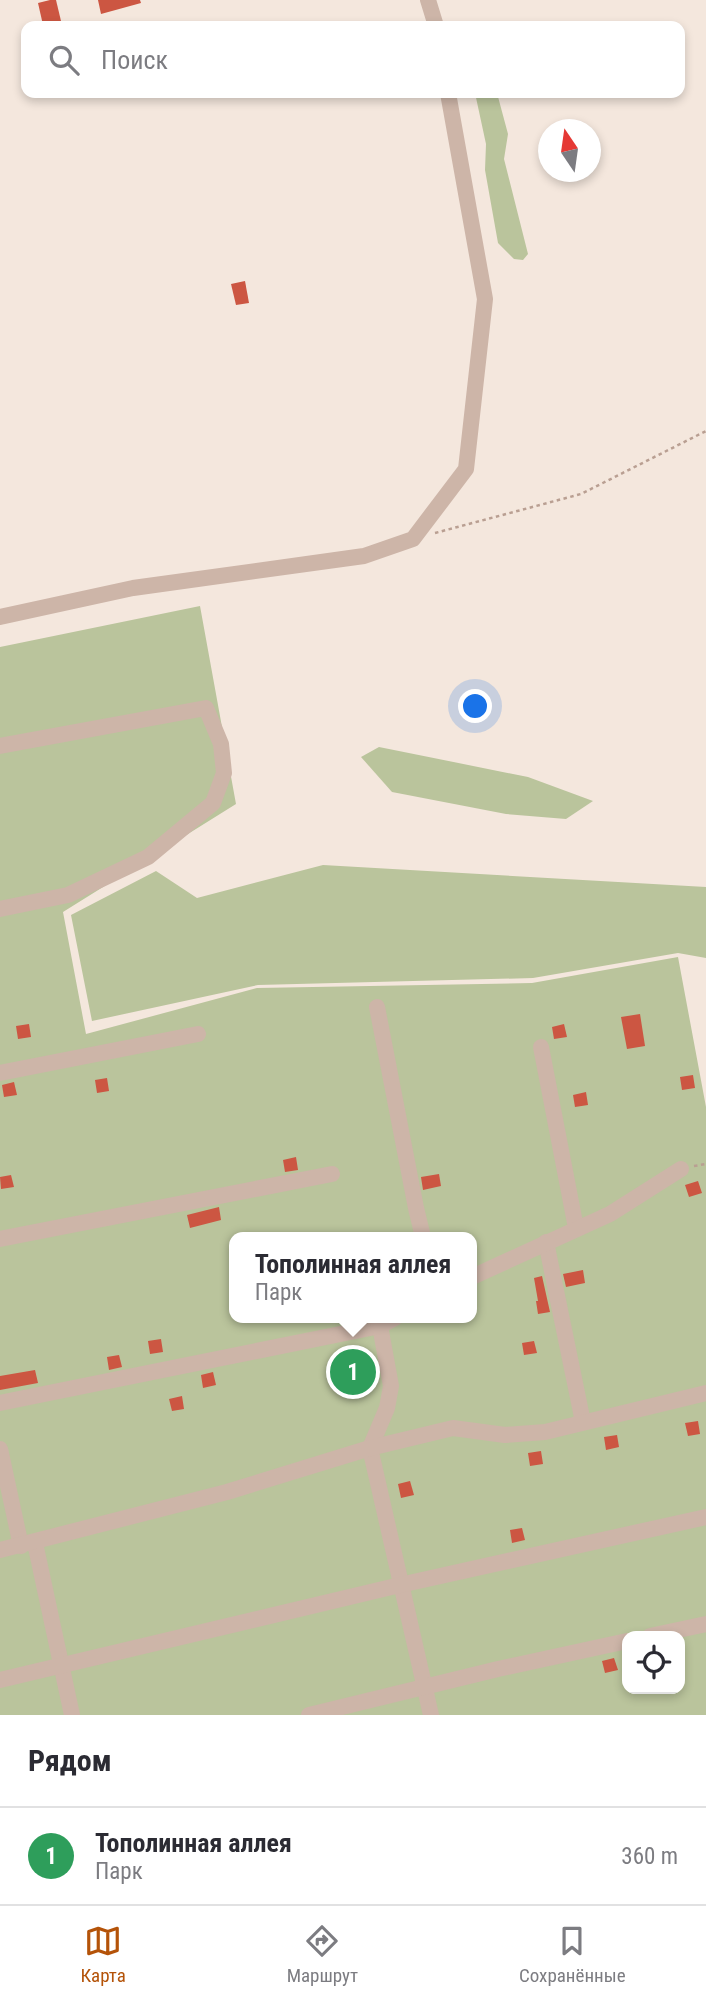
<!DOCTYPE html>
<html lang="ru">
<head>
<meta charset="utf-8">
<style>
  :root { --surface:#fff; --page:#f2f2f3; --text:#2b2b33; --muted:#7c7c81; --line:#e1e1e2; --accent:#b45309 }
  body { margin:0; font-family:"Roboto Condensed",sans-serif; background:var(--page); color:var(--text) }
  .controls { position:absolute; right:21px; bottom:21px; display:grid; overflow:hidden; border-radius:14px; box-shadow:0 4px 10px #0003 }
  .controls button { width:63px; height:63px; display:grid; place-items:center; padding:0; border:0; border-bottom:2px solid var(--line); background:var(--surface); color:var(--text); font:35px sans-serif }
  .compass { position:absolute; left:538px; top:119px; width:63px; height:63px; border-radius:50%; background:var(--surface); box-shadow:0 4px 10px #0003; rotate:347deg }
  .you { position:absolute; left:476px; top:707px; width:24px; height:24px; margin:-18px; border:5px solid #fff; border-radius:50%; background:#1a73e8; box-shadow:0 0 0 10px #1a73e833 }
  .badge { display:grid; place-items:center; width:46px; height:46px; border-radius:50%; background:var(--accent); color:#fff; font-size:23px; font-weight:700 }
  .pin { position:absolute; translate:-50% -50%; border:4px solid #fff; box-shadow:0 2px 7px #0006 }
  .popup { position:absolute; left:229px; top:1232px; width:248px; height:91px; box-sizing:border-box; display:grid; place-content:center; border-radius:14px; background:var(--surface); filter:drop-shadow(0 2px 5px #0005); font-size:23px; white-space:nowrap; color:var(--muted) }
  .popup b { font-size:26px; color:var(--text) }
  .popup::after { content:''; position:absolute; left:50%; top:100%; margin-left:-14px; border:14px solid transparent; border-top-color:var(--surface) }
  .list { margin:0; padding:0; list-style:none }
  h2 { display:flex; justify-content:space-between; align-items:center; height:91px; margin:0; padding:0 28px; font-size:30px }
  h2 small { font-size:23px; font-weight:400; color:var(--muted) }
  .list li { display:grid; grid-template-columns:46px 1fr auto; gap:21px; align-items:center; box-sizing:border-box; height:98px; padding:0 28px; border-top:2px solid var(--line) }
  .list b { display:block; font-size:26px; white-space:nowrap }
  .list p { margin:0; font-size:23px; white-space:nowrap; color:var(--muted) }
  .list em { font-size:23px; font-style:normal; color:var(--muted) }
  .icon { flex:none; width:38px; height:38px; fill:none; stroke:currentColor; stroke-width:2; stroke-linecap:round; stroke-linejoin:round }
  .map { position:relative; flex:none; width:706px; height:1715px; overflow:hidden }
  .search { position:absolute; background:var(--surface); box-shadow:0 4px 10px #0003; left:21px; right:21px; top:21px; height:77px; display:flex; align-items:center; gap:18px; box-sizing:border-box; padding:0 24px; border-radius:14px; color:var(--muted); font-size:26px }
  .sheet { height:189px; background:var(--surface) }
  nav { display:flex; justify-content:space-around; align-items:center; box-sizing:border-box; height:98px; border-top:2px solid var(--line); background:var(--surface); font-size:19px; color:var(--muted) }
  nav a { display:grid; justify-items:center; gap:4px }
  nav .on { color:var(--accent) }
  .map>svg:first-child { display:block }
  .green { fill:#bac49c; fill-rule:evenodd }
  .building { fill:#cc5642 }
  .lines { fill:none; stroke-linecap:round; stroke-linejoin:round }
  .path { stroke:#b99f92; stroke-width:2.5; stroke-dasharray:3.5 3.5; stroke-linecap:butt }
  .minor { stroke:#cdb5a8; stroke-width:16 }
</style>
</head>
<body>
<div class="map">
<svg width="706" height="1715" viewBox="0 0 706 1715">
  <rect width="100%" height="100%" fill="#f4e7dd"/>
  <!-- green -->
  <g class="green">
    <path d="M475,93h22l11,41 -4,25 24,95 -5,6 -9,-1 -16,-16 -13,-73 1,-26z"/>
    <path d="M200,606l36,198 -173,108 23,122 171,-46 275,-5 146,-26 28,150v608h-706v-1068zM234,1237h238v81h-238zM627,1636h53v53h-53z"/>
    <path d="M379,747l149,30 65,24 -27,18 -60,-5 -114,-22 -31,-35z"/>
    <path d="M323,865l383,22v71l-28,-5 -145,25 -275,7 -166,36 -21,-106 85,-44 41,27z"/>
  </g>
  <!-- building -->
  <g class="building">
    <path d="M50,0h6l5,21 -18,4 -5,-22z"/>
    <path d="M98,0h42l1,3 -40,11z"/>
    <path d="M245,281l4,22 -13,2 -5,-21z"/>
    <path d="M640,1014l5,32 -18,3 -6,-32z"/>
    <path d="M29,1024l2,13 -13,2 -2,-13z"/>
    <path d="M564,1024l3,13 -13,2 -2,-12z"/>
    <path d="M693,1075l2,13 -13,2 -2,-13z"/>
    <path d="M107,1078l2,13 -12,2 -2,-13z"/>
    <path d="M14,1082l3,13 -13,2 -2,-12z"/>
    <path d="M586,1092l2,13 -13,2 -2,-12z"/>
    <path d="M296,1157l2,13 -13,2 -2,-12z"/>
    <path d="M439,1174l2,12 -18,4 -2,-13z"/>
    <path d="M11,1175l3,12 -13,2 -1,-12z"/>
    <path d="M698,1181l4,12 -13,4 -4,-12z"/>
    <path d="M219,1207l2,13 -31,8 -3,-13z"/>
    <path d="M583,1270l2,13 -19,4 -3,-13z"/>
    <path d="M542,1276l8,36 -12,2 -2,-13h2l-4,-23z"/>
    <path d="M161,1339l2,13 -13,2 -2,-13z"/>
    <path d="M534,1341l3,12 -13,2 -2,-12z"/>
    <path d="M119,1355l3,12 -13,3 -2,-13z"/>
    <path d="M35,1370l3,13 -38,7v-14z"/>
    <path d="M213,1372l3,13 -13,3 -2,-13z"/>
    <path d="M182,1396l2,13 -12,2 -3,-12z"/>
    <path d="M698,1421l2,13 -12,2 -3,-13z"/>
    <path d="M617,1435l2,12 -13,3 -2,-13z"/>
    <path d="M541,1451l2,13 -13,2 -2,-13z"/>
    <path d="M410,1481l4,14 -13,3 -3,-14z"/>
    <path d="M522,1528l3,12 -13,3 -2,-13z"/>
    <path d="M614,1658l4,12 -13,3 -3,-12z"/>
  </g>
  <g class="lines">
    <!-- path -->
    <g class="path">
      <path d="M435,533l146,-39 125,-63"/>
      <path d="M694,1166l12,-2"/>
    </g>
    <!-- minor -->
    <g class="minor">
      <path d="M428,0l8,26"/>
      <path d="M0,617l133,-29 231,-32 49,-17 53,-70 19,-170 -37,-206"/>
      <path d="M0,746l206,-38 15,36 3,29 -11,30 -65,54 -80,38 -68,14"/>
      <path d="M377,1007l39,201 7,29"/>
      <path d="M541,1047l35,181"/>
      <path d="M0,1073l198,-39"/>
      <path d="M0,1239l332,-65"/>
      <path d="M546,1242l37,180"/>
      <path d="M472,1277l138,-63 71,-45"/>
      <path d="M380,1326l11,60 -4,22 -17,40 61,267"/>
      <path d="M0,1403l380,-77 15,-8"/>
      <path d="M0,1449l21,97"/>
      <path d="M35,1543l37,172"/>
      <path d="M0,1550l227,-58 143,-44 83,-20 52,7 40,-3 161,-39"/>
      <path d="M650,1636l56,-12"/>
      <path d="M0,1680l400,-95 306,-68"/>
      <path d="M309,1715l189,-46 129,-28"/>
    </g>
  </g>
</svg>
<div class="controls">
<button><svg class="icon" aria-label="locate" viewBox="0 0 24 24"><circle cx="12" cy="12" r="6"/><path d="M12 2v4M12 18v4M2 12h4M18 12h4"/></svg></button>
</div>
<svg class="compass" viewBox="-18 -18 36 36"><path d="M0-13l5 13h-10z" fill="#e53935"/><path d="M0 13l5-13h-10z" fill="#7c7c81"/></svg>
<div class="you"></div>
<div class="pin badge" style="left:353px;top:1372px;background:#2e9e5b">1</div>
<div class="popup"><b>Тополинная аллея</b>Парк</div>
<div class="search"><svg class="icon" aria-label="search" viewBox="0 0 24 24"><circle cx="10" cy="10" r="6"/><path d="M15 15l6 6"/></svg>Поиск</div>
</div>
<section class="sheet">
<h2>Рядом<small></small></h2>
<ul class="list">
<li><span class="badge" style="background:#2e9e5b">1</span><div><b>Тополинная аллея</b><p>Парк</p></div><em>360 m</em></li>
</ul>
</section>
<nav>
<a class="on"><svg class="icon" aria-label="map" viewBox="0 0 24 24"><path d="M3 6l6-2 6 2 6-2v14l-6 2-6-2-6 2zM9 4v14M15 6v14"/></svg>Карта</a>
<a><svg class="icon" aria-label="directions" viewBox="0 0 24 24"><path d="M12 3l9 9-9 9-9-9zM9 14v-3h6M13 9l2 2-2 2"/></svg>Маршрут</a>
<a><svg class="icon" aria-label="saved" viewBox="0 0 24 24"><path d="M7 4h10v16l-5-4-5 4z"/></svg>Сохранённые</a>
</nav>
</body>
</html>
